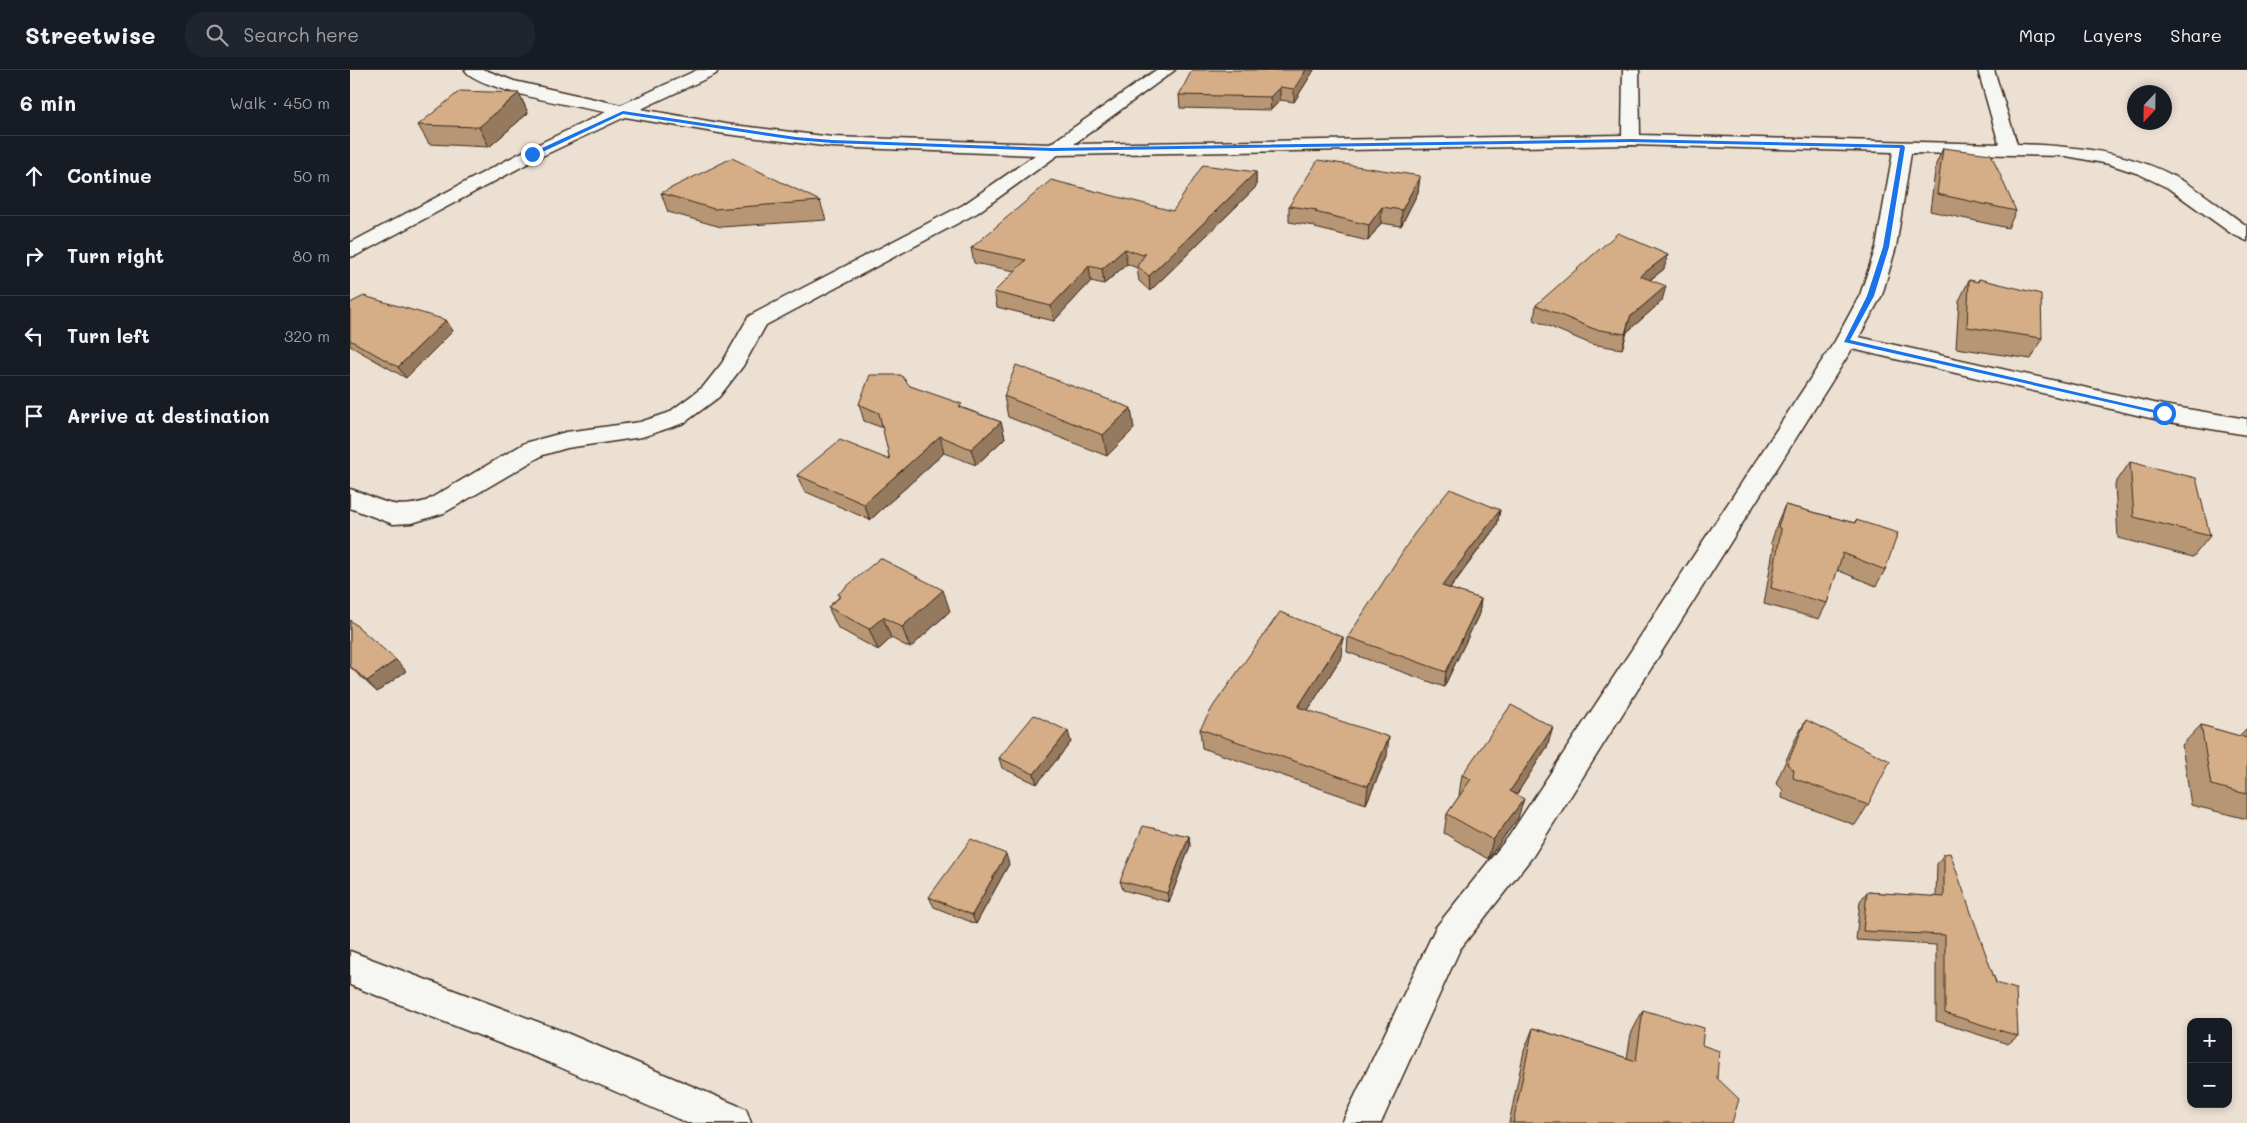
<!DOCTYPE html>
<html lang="en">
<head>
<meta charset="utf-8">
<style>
  :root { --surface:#171b24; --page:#20242c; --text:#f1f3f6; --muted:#9ea1a6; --line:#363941 }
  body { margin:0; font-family:Mali,sans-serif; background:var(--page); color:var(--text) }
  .controls { position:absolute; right:15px; bottom:15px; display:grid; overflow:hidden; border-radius:10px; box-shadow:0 2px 8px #0003 }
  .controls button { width:45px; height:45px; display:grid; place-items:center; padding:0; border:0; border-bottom:1px solid var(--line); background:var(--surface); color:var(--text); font:25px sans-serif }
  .compass { position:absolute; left:1777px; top:15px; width:45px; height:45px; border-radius:50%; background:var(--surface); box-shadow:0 2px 8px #0003; rotate:202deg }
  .stop { position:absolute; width:15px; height:15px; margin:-11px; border:4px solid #1a73e8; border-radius:50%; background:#fff }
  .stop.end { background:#1a73e8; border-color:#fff; box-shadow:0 1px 5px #0008 }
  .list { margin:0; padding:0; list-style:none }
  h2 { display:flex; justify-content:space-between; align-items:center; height:65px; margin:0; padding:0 20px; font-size:21px }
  h2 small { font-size:16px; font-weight:400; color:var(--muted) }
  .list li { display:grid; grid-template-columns:32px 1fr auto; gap:15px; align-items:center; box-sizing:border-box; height:80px; padding:0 20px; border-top:1px solid var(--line) }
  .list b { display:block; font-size:19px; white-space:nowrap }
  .list em { font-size:16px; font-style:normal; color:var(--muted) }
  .icon { flex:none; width:28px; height:28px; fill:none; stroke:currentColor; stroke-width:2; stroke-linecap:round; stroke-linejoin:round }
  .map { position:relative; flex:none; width:1897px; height:1053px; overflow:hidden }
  header { display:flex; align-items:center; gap:30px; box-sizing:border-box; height:70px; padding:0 25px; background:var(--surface); border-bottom:1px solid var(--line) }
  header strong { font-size:24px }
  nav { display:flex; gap:28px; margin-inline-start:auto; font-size:18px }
  .search { width:350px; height:45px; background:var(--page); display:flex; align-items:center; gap:12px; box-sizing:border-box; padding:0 18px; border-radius:20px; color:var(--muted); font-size:19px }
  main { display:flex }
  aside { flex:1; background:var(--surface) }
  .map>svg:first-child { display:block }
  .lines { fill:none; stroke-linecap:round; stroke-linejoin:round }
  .street-casing { stroke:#3b2a1e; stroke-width:3 }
  .secondary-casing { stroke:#3b2a1e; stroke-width:3 }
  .street { fill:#f6f6f2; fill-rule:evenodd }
  .secondary { fill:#f6f6f2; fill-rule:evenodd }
  .wall { fill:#b79674; stroke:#3b2a1e }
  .shaded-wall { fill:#957a5e; stroke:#3b2a1e }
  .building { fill:#d5ae87; stroke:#3b2a1e }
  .route { fill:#1a73e8 }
</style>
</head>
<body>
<header>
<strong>Streetwise</strong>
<div class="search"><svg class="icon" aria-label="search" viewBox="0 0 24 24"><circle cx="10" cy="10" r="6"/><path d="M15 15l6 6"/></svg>Search here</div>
<nav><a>Map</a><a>Layers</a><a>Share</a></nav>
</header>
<main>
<aside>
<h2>6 min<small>Walk · 450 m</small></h2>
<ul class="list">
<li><svg class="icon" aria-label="ahead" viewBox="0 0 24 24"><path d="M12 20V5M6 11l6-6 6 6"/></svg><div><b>Continue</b></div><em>50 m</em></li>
<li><svg class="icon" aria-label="right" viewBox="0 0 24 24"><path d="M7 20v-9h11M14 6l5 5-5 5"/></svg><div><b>Turn right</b></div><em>80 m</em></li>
<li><svg class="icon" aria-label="left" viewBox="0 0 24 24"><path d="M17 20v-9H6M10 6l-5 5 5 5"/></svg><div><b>Turn left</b></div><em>320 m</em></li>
<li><svg class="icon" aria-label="arrive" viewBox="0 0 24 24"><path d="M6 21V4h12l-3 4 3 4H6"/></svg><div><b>Arrive at destination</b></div></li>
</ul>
</aside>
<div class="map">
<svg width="1897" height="1053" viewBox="0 0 1897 1053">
  <rect width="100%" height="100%" fill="#ece0d2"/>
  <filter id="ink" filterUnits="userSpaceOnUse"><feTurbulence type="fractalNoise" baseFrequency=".02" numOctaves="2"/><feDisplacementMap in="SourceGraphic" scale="10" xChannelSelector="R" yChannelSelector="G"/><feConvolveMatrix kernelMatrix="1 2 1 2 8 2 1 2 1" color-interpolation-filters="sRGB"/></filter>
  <g filter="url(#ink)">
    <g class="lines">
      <defs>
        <path id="street" d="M115,0h20l29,11 107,24 76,-35h21l-2,4 -75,35 84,15 107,13 218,7 106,-74h19l-101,74 548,-9 1,-65h16l1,65 359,9 -21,-74h16l23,74c57,2 113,7 164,36 24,13 44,31 66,46v15l-15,-7 -64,-46 -29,-14 -30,-10 -43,-8 -155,-3 -15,94 -14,48 -23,42 304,68 84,14v16l-84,-14 -311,-72 -319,507 -73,93 -79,174h-39l94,-196 73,-91 326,-495 25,-46 16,-48 17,-95 -262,-7 -573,10 -81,58 -211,112 -23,41 -24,31 -35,26 -42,14 -75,11 -24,7 -99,58 -32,10 -19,1 -43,-16v-19c33,10 40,22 76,12l99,-58 41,-11 74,-10 28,-9 35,-26 19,-24 27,-47 214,-111 72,-50 -203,-8 -107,-13 -100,-17 -87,41 -181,97 -7,2v-14l176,-93 80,-38c-27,-5 -128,-22 -141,-42z"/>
        <path id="secondary" d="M0,881l212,80 184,78 5,14h-64l-132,-58 -205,-80z"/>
      </defs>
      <!-- street casing -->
      <use href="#street" class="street-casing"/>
      <!-- secondary casing -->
      <use href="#secondary" class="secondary-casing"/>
      <!-- street -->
      <use href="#street" class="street"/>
      <!-- secondary -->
      <use href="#secondary" class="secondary"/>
    </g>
    <!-- wall -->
    <g class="wall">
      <path d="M964,0l-20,32 -14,-2 -9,10 -91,-2 -1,-13z"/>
      <path d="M169,23l9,20 -39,34 -60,-3 -11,-19z"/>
      <path d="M1593,78l73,63 -8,17 -78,-17 6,-47z"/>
      <path d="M906,102v15l-106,104 -11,-10 -2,-13 -10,-4 -23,20 -13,-3 -37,40 -57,-14 -3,-15 21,-21 -41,-8 -3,-15 202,-37z"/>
      <path d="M1070,106l-2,16 -17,34 -20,-3 -13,18 -53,-13v-2l-26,-4v-16z"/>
      <path d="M311,123l159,8 6,19 -105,7 -53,-15z"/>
      <path d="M1314,199l-14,11 12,21 -35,31 -5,17 -31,-5 -57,-24 2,-15z"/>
      <path d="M1629,209l63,59 -11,21 -75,-11 3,-47 10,-21 8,2z"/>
      <path d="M0,233l96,17 7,11 -47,47 -56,-32z"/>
      <path d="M560,316l53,22 38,14 4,16 -29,27 -32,-12 -74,67 -66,-29 -7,-16 93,-15 -7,-32 -19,-7 -5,-17z"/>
      <path d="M654,326l130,33 -27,27 -99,-39z"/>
      <path d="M1780,392l80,74 -17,21 -75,-19 -3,-54z"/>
      <path d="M1435,435l69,18 2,-3 29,50 -9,16 -39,-16 -10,33 -8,16 -55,-15 10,-59 -3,-2 7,-22z"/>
      <path d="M1150,440l-3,15 -47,64 31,10 -2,15 -35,73 -97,-35 1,-15z"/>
      <path d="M488,524l112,17 -40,37 -19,-10 -13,12 -40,-22 -10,-21 11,-10z"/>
      <path d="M0,550l56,51 -29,21 -27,-25z"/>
      <path d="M993,567l-1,19 -34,54 79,46 -21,48 -164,-56 -2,-19z"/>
      <path d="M1456,650l62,85 -13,20 -73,-27 1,-8 -7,-7 19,-43z"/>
      <path d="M1851,655l38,11 8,-8v91l-56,-14 -9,-60z"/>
      <path d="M1203,657l-6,20 -31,48 2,23 -30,41 -44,-26 3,-19 13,-19h-1l3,-20z"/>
      <path d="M721,672l-34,42 -35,-16 -3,-10z"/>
      <path d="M839,766l1,10 -21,56 -46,-12 -3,-9z"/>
      <path d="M1594,784l74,182 -10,8 -72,-23v-76l-80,-5 4,-39 7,-9 69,5 1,-33z"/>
      <path d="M659,794l-33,60 -42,-17 -5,-10z"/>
      <path d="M1293,940l59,35 15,33 15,45h-223l15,-72 9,-23 94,30 4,-24z"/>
    </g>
    <!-- shaded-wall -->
    <g class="shaded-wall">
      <path d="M956,0h8l-20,32v-13z"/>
      <path d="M930,17v13l-9,10 -1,-13z"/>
      <path d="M169,23l9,20 -39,34 -10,-20z"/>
      <path d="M906,102v15l-106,104 -1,-15z"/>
      <path d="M1070,106l-2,16 -17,34 1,-16z"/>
      <path d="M1032,137l-1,16 -13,18 1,-16z"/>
      <path d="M775,179l2,15 -23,20 -2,-15z"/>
      <path d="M1318,185l-4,14 -28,21 4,-14z"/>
      <path d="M739,196l2,15 -37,40 -3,-15z"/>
      <path d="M1316,216l-4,15 -35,31 -5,17 8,-32z"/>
      <path d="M96,250l7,11 -47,47 -8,-11z"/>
      <path d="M781,338l3,21 -27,27 -4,-21z"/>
      <path d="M651,352l4,16 -29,27 -5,-16z"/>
      <path d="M590,366l4,17 -74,67 -6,-16z"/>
      <path d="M1150,440l-3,15 -57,76 2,-15z"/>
      <path d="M593,520l7,21 -40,37 -8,-21z"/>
      <path d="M1131,529l-2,15 -35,73 2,-15z"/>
      <path d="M533,547l8,21 -13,12 -9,-21z"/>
      <path d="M993,567l-1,19 -44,70v-19z"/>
      <path d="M46,590l10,11 -29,21 -10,-11z"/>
      <path d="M1203,657l-6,20 -41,64 4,-20z"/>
      <path d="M718,661l3,11 -34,42 -3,-10z"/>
      <path d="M1039,667l-2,19 -21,48 2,-18z"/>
      <path d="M1174,729l-6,19 -30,41 5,-19z"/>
      <path d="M839,766l1,10 -21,56 -2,-9z"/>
      <path d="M656,784l3,10 -33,60 -4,-9z"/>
    </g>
    <!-- building -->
    <g class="building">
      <path d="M842,0h114l-12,19 -14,-2 -10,10 -91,-2z"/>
      <path d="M110,21l59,2 -40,34 -61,-2z"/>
      <path d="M1593,78l48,6 25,57 -79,-17z"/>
      <path d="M382,88l88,43 -106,8 -53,-16z"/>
      <path d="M968,90l102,16 -18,34 -20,-3 -13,18 -54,-13 2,-2 -28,-4z"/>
      <path d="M853,95l53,7 -107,104 -12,-10 9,-13 -3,2 -18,-6 -23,20 -13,-3 -38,40 -57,-14 32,-32 -55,-12 80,-68 122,31z"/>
      <path d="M1268,163l50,22 -28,21 26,10 -36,31 -5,17 -31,-5 -58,-24z"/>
      <path d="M1629,209l62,15 1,44 -75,-11 2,-47 9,2z"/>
      <path d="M14,226l82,24 -48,47 -48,-27v-37z"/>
      <path d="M666,295l115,43 -28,27 -99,-39z"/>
      <path d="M520,305h31l9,11 52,18 -3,3 42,15 -30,27 -31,-13 -76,68 -67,-29 43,-35 50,20 -11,-47 -20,-9z"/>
      <path d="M1780,392l66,16 14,58 -76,-19z"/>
      <path d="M1100,419l50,21 -58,76 39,13 -35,73 -98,-35 66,-103z"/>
      <path d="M1435,435l70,18 1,-3 42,13 -13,37 -42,-17 -16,50 -56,-15 10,-59 -3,-2z"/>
      <path d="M530,488l63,32 -41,37 -19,-10 -14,12 -41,-22 13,-11 -3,-2z"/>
      <path d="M930,542l63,25 -45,70 91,30 -21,49 -168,-57 14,-24z"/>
      <path d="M0,550l46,40 -29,21 -17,-15z"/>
      <path d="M1161,635l42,22 -43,64 14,8 -31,41 -46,-26 24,-35 -9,-4z"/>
      <path d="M684,645l34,16 -34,43 -35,-16z"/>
      <path d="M1456,650l84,41 -22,44 -75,-27 1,-8 -7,-6z"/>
      <path d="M1851,655l46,13v56l-36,-9z"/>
      <path d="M793,756l46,10 -22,57 -47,-12z"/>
      <path d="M621,769l35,15 -34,61 -43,-18z"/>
      <path d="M1600,783l46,130 20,6 2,47 -73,-23v-78l-82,-4 4,-39 77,5v-43z"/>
      <path d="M1293,940l61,18 -2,17 17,6 -2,27 22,21 -7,24h-219l20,-95 103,33z"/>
    </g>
  </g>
  <!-- route -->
  <path class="route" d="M273,41l173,26 36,3 220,8 579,-9 272,6 2,2 -16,100 -15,49 -24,44 317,73 -3,2 -320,-73 23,-46 16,-49 17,-99 -269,-6 -579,9 -220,-8 -36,-3 -173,-26 -89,42 -5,-2z"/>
</svg>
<div class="controls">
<button>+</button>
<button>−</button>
</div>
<svg class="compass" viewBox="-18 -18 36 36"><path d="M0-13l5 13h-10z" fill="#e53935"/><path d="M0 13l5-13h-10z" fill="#9ea1a6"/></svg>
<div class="stop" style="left:1814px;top:343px"></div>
<div class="stop end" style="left:182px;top:84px"></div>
</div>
</main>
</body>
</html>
